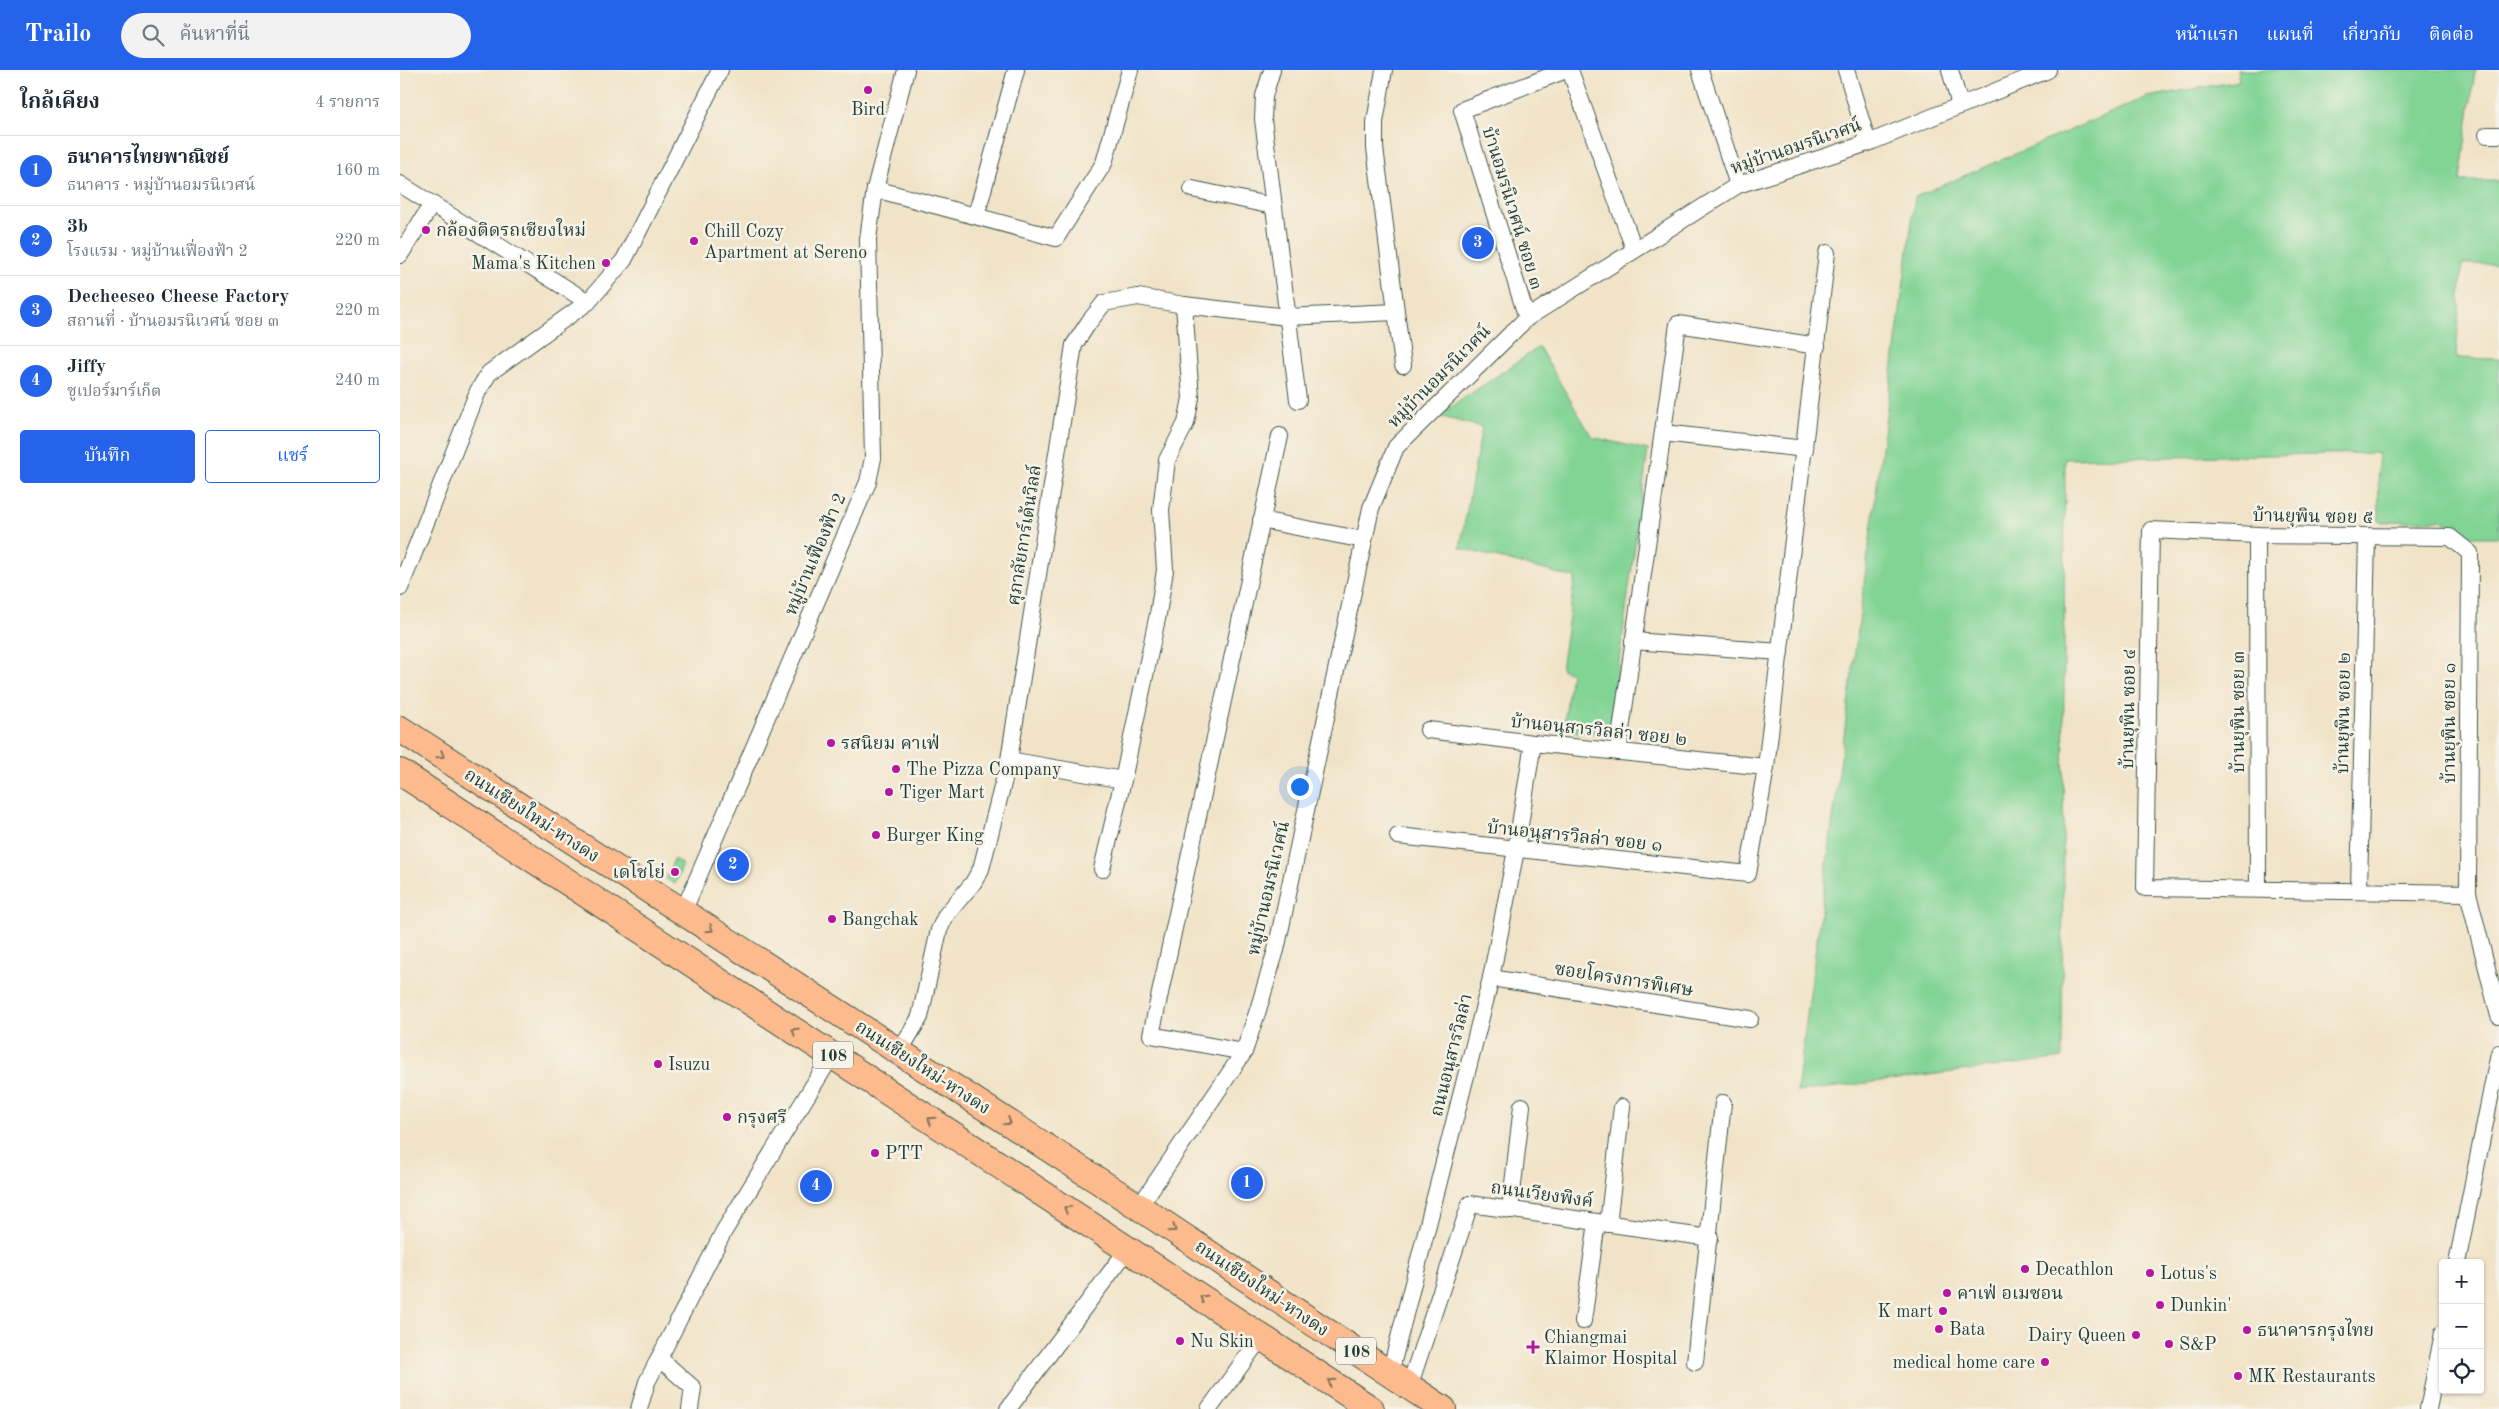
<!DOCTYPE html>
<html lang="th">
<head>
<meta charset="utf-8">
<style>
  :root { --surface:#fff; --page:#f2f2f3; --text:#1f2937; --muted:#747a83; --line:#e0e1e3; --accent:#2563eb }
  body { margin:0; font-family:"Old Standard TT","Noto Serif Thai",serif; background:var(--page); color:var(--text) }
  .controls { position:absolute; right:15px; bottom:15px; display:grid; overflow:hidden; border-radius:5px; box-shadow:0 1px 4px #0004 }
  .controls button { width:45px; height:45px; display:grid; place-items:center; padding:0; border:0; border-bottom:1px solid var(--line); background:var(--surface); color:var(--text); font:25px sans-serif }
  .you { position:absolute; left:899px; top:716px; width:18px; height:18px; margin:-12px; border:4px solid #fff; border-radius:50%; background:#1a73e8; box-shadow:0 0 0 8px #1a73e833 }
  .badge { display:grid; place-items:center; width:32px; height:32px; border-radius:50%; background:var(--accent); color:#fff; font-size:16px; font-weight:700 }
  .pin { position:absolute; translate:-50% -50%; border:2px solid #fff; box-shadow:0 1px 5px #0006 }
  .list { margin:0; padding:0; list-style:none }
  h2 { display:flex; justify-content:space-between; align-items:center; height:65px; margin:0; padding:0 20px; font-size:21px }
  h2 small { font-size:16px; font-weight:400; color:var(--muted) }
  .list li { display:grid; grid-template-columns:32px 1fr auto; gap:15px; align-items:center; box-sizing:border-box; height:70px; padding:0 20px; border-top:1px solid var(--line) }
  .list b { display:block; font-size:19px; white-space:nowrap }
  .list p { margin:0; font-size:16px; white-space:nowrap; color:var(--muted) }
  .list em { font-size:16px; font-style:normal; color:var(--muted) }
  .actions { display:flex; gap:10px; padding:15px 20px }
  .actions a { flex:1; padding:11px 0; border:1px solid var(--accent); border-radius:5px; text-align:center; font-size:18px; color:var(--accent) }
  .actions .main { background:var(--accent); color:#fff }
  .icon { flex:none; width:28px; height:28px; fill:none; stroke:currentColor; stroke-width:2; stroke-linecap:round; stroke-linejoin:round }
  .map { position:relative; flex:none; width:2099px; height:1339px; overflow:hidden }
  header { display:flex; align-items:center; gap:30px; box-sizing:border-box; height:70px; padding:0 25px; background:var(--accent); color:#fff }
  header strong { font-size:24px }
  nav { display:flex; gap:28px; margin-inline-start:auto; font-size:18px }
  .search { width:350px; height:45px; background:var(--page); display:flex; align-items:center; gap:12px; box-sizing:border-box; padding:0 18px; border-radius:28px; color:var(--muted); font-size:19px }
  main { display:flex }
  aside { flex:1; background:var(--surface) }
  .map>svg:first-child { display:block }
  .grass { fill:#82d495; stroke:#508864 }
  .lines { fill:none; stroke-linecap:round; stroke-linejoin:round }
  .street-casing { stroke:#3e564a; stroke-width:18 }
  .primary-casing { stroke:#3e564a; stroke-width:28 }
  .street { stroke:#fff; stroke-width:16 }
  .primary { stroke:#fcba8d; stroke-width:26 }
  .oneway { stroke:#82755c }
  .poi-dot { fill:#b5179e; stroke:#f7f3e8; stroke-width:2 }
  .labels { text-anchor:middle; stroke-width:5; stroke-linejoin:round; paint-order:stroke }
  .shield { fill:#f7f3e8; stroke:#60746a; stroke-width:1 }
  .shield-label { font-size:16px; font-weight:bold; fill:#1f3d34 }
  .poi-label { font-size:18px; fill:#1f3d34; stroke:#f7f3e8; text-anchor:start }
  .street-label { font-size:18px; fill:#1f3d34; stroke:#f7f3e8 }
</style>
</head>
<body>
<header>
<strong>Trailo</strong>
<div class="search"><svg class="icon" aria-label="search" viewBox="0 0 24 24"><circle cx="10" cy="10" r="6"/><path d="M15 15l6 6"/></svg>ค้นหาที่นี่</div>
<nav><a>หน้าแรก</a><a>แผนที่</a><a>เกี่ยวกับ</a><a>ติดต่อ</a></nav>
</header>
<main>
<aside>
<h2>ใกล้เคียง<small>4 รายการ</small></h2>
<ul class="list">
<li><span class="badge">1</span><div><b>ธนาคารไทยพาณิชย์</b><p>ธนาคาร · หมู่บ้านอมรนิเวศน์</p></div><em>160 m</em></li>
<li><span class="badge">2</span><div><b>3b</b><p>โรงแรม · หมู่บ้านเฟื่องฟ้า 2</p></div><em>220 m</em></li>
<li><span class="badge">3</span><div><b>Decheeseo Cheese Factory</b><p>สถานที่ · บ้านอมรนิเวศน์ ซอย ๓</p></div><em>220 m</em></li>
<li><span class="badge">4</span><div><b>Jiffy</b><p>ซูเปอร์มาร์เก็ต</p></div><em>240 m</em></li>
</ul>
<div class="actions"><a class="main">บันทึก</a><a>แชร์</a></div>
</aside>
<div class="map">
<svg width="2099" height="1339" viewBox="0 0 2099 1339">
  <rect width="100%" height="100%" fill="#f7f3e8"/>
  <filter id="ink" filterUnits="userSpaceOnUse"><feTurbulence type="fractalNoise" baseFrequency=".02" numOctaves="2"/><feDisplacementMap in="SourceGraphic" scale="10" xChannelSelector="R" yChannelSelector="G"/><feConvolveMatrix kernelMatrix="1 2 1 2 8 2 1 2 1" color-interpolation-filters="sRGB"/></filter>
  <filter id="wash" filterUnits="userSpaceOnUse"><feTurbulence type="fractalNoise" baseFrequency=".0096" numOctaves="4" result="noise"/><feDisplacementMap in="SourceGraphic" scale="20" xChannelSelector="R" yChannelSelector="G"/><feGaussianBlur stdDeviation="1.12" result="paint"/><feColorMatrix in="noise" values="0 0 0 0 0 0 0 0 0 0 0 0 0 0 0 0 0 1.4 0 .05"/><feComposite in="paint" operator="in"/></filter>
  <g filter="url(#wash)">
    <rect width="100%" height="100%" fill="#f1e3c7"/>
    <!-- grass -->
    <g class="grass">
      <path d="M1837,0h238l-15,111h39v83h-37l-6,94 43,1v178h-25l-33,-17 -62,2 -1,-69 -313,6 -3,599 -265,34 118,-895 232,-100 92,-16z"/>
      <path d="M1139,277l53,90 56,13 -39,284 -46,-3 8,-58 -10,-4 14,-91 -115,-30 22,-121 -44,-11z"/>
      <path d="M274,789l9,6 -8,19 -9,-5z"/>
    </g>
  </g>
  <g filter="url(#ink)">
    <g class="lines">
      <defs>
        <g id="street">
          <path d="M872,0l-8,26 -1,23 35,281"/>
          <path d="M984,0l-9,52v26l28,217"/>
          <path d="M1170,0l64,179"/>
          <path d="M1300,0l38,115"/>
          <path d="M1446,0l22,73"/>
          <path d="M1550,0l10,35"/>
          <path d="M2087,65h12"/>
          <path d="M0,114l188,118"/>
          <path d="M475,119l181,49 48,-75 26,-93"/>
          <path d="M792,119l81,17"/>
          <path d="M576,146l40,-146"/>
          <path d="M0,185l32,-51"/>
          <path d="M1127,248l-65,-208 104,-40"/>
          <path d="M1263,363l142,16"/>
          <path d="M861,450l103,20"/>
          <path d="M1857,465l1,354"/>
          <path d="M0,518l78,-197 11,-18 99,-71 36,-42 96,-190"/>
          <path d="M1233,571l147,11"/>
          <path d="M1028,660l105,13 233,24"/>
          <path d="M1218,682l60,-428 139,22"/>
          <path d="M609,690l114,20"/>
          <path d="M998,766l350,38 18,-107 61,-514"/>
          <path d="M702,799l21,-89 35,-166 7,-44 -4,-60 6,-50 19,-37 5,-25 -7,-93"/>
          <path d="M1959,820l8,-353"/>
          <path d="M2068,823l-323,-5 6,-358 106,5 193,2 20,16 -2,340 31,123"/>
          <path d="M283,842l185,-430 5,-24 -5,-219 7,-50 31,-119"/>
          <path d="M1091,908l259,41"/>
          <path d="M499,982l21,-35 19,-87 7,-15 27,-32 8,-14 28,-109 65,-415 15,-23 15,-19 34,-6 46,8 103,12 109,-5"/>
          <path d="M844,982l-93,-17 129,-599"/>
          <path d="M739,1137l105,-155 14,-42 18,-60 95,-442 25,-61 131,-129 211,-133 130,-42 180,-73"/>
          <path d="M1110,1140l12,-104"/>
          <path d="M1208,1154l14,-117"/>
          <path d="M2057,1193l42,-210"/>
          <path d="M1183,1251l14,-99"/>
          <path d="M259,1288l34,30 -3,21"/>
          <path d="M1295,1292l28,-259"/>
          <path d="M990,1303l101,-395 25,-128 17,-107"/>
          <path d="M1009,1317l61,-183 240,34"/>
          <path d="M239,1339l8,-27 77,-151 108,-176"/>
          <path d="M608,1339l120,-160"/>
          <path d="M809,1339l53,-73"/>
          <path d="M2028,1339l15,-76"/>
        </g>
        <g id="primary">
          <path d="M0,659l739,478 304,202"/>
          <path d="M0,702l971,637"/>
        </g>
      </defs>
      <!-- street casing -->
      <use href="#street" class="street-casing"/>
      <!-- primary casing -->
      <use href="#primary" class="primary-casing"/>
      <!-- street -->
      <use href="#street" class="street"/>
      <!-- primary -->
      <use href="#primary" class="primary"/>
    </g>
    <!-- one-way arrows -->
    <defs><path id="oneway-chevron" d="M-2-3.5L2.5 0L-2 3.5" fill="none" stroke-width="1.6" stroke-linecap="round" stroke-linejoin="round" transform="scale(1.25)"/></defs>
    <g class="oneway">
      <use href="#oneway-chevron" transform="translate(41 685) rotate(33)"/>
      <use href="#oneway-chevron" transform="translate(310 859) rotate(33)"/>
      <use href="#oneway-chevron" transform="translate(395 961) rotate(-147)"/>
      <use href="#oneway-chevron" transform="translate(531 1050) rotate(-147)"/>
      <use href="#oneway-chevron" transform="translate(608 1052) rotate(33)"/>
      <use href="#oneway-chevron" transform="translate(667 1139) rotate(-147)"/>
      <use href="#oneway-chevron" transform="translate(773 1159) rotate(33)"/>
      <use href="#oneway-chevron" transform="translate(803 1228) rotate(-147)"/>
      <use href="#oneway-chevron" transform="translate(931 1312) rotate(-146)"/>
    </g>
  </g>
  <!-- markers -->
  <g class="poi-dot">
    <circle cx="468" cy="20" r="5"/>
    <circle cx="26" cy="160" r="5"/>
    <circle cx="294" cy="171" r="5"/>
    <circle cx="206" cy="193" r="5"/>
    <circle cx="431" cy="673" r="5"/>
    <circle cx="496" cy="699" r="5"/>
    <circle cx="489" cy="722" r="5"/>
    <circle cx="476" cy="765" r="5"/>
    <circle cx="275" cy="802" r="5"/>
    <circle cx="432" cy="849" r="5"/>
    <circle cx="258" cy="994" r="5"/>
    <circle cx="327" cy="1047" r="5"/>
    <circle cx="475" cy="1083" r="5"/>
    <circle cx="1625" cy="1199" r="5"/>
    <circle cx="1750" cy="1203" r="5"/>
    <circle cx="1547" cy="1223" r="5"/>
    <circle cx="1760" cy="1235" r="5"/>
    <circle cx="1543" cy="1241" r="5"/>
    <circle cx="1539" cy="1259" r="5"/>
    <circle cx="1847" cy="1260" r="5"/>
    <circle cx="1736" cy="1265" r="5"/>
    <circle cx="780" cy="1271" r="5"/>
    <circle cx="1769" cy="1274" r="5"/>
    <path d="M1130.5 1269.5h5v5h5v5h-5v5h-5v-5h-5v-5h5z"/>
    <circle cx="1645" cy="1292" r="5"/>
    <circle cx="1838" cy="1306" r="5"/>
  </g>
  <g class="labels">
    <!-- shield labels -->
    <g class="shield">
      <rect x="413" y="971.5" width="40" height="27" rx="4"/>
      <rect x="936" y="1267.5" width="40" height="27" rx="4"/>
    </g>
    <g class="shield-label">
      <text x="433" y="991">108</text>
      <text x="956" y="1287">108</text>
    </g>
    <!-- poi labels -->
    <g class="poi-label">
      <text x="468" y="45" text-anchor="middle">Bird</text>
      <text x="36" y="166">กล้องติดรถเชียงใหม่</text>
      <text x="304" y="167">Chill Cozy<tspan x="304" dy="21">Apartment at Sereno</tspan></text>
      <text x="196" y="199" text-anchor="end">Mama's Kitchen</text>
      <text x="441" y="679">รสนิยม คาเฟ่</text>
      <text x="506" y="705">The Pizza Company</text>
      <text x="499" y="728">Tiger Mart</text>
      <text x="486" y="771">Burger King</text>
      <text x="265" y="808" text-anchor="end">เดโชโย่</text>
      <text x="442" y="855">Bangchak</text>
      <text x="268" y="1000">Isuzu</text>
      <text x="337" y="1053">กรุงศรี</text>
      <text x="485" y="1089">PTT</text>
      <text x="1635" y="1205">Decathlon</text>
      <text x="1760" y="1209">Lotus's</text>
      <text x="1557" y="1229">คาเฟ่ อเมซอน</text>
      <text x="1770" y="1241">Dunkin'</text>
      <text x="1533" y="1247" text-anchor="end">K mart</text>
      <text x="1549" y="1265">Bata</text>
      <text x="1857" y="1266">ธนาคารกรุงไทย</text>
      <text x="1726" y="1271" text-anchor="end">Dairy Queen</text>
      <text x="1144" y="1273">Chiangmai<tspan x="1144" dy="21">Klaimor Hospital</tspan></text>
      <text x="790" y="1277">Nu Skin</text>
      <text x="1779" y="1280">S&amp;P</text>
      <text x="1635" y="1298" text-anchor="end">medical home care</text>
      <text x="1848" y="1312">MK Restaurants</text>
    </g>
    <!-- street labels -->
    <g class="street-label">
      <text transform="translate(1396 76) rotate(-19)" y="6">หมู่บ้านอมรนิเวศน์</text>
      <text transform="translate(1113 138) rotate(73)" y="6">บ้านอมรนิเวศน์ ซอย ๓</text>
      <text transform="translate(1039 306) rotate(-45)" y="6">หมู่บ้านอมรนิเวศน์</text>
      <text transform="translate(1913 446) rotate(1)" y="6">บ้านยุพิน ซอย ๕</text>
      <text transform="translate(624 465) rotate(-81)" y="6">ศุภาลัยการ์เด้นวิลล์</text>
      <text transform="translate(415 484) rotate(-67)" y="6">หมู่บ้านเฟื่องฟ้า 2</text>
      <text transform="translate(1728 639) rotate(-89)" y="6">บ้านยุพิน ซอย ๔</text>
      <text transform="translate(1838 642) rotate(-90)" y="6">บ้านยุพิน ซอย ๓</text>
      <text transform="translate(1943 643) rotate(-89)" y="6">บ้านยุพิน ซอย ๒</text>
      <text transform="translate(2049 653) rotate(-90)" y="6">บ้านยุพิน ซอย ๑</text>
      <text transform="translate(1199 660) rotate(6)" y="6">บ้านอนุสารวิลล่า ซอย ๒</text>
      <text transform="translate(132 745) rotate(33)" y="6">ถนนเชียงใหม่-หางดง</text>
      <text transform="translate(1175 766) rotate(6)" y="6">บ้านอนุสารวิลล่า ซอย ๑</text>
      <text transform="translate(868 818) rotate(-77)" y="6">หมู่บ้านอมรนิเวศน์</text>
      <text transform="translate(1224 909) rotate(9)" y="6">ซอยโครงการพิเศษ</text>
      <text transform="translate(1051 985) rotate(-76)" y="6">ถนนอนุสารวิลล่า</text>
      <text transform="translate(523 997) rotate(33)" y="6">ถนนเชียงใหม่-หางดง</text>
      <text transform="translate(1142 1124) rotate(8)" y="6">ถนนเวียงพิงค์</text>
      <text transform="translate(862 1218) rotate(34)" y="6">ถนนเชียงใหม่-หางดง</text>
    </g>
  </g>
</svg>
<div class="controls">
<button>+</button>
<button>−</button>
<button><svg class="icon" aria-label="locate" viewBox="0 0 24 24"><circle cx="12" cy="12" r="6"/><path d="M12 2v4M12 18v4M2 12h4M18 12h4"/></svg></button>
</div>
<div class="you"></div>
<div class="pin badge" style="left:847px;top:1113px">1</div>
<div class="pin badge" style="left:333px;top:795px">2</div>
<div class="pin badge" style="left:1078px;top:173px">3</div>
<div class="pin badge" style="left:416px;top:1116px">4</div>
</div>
</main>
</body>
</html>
